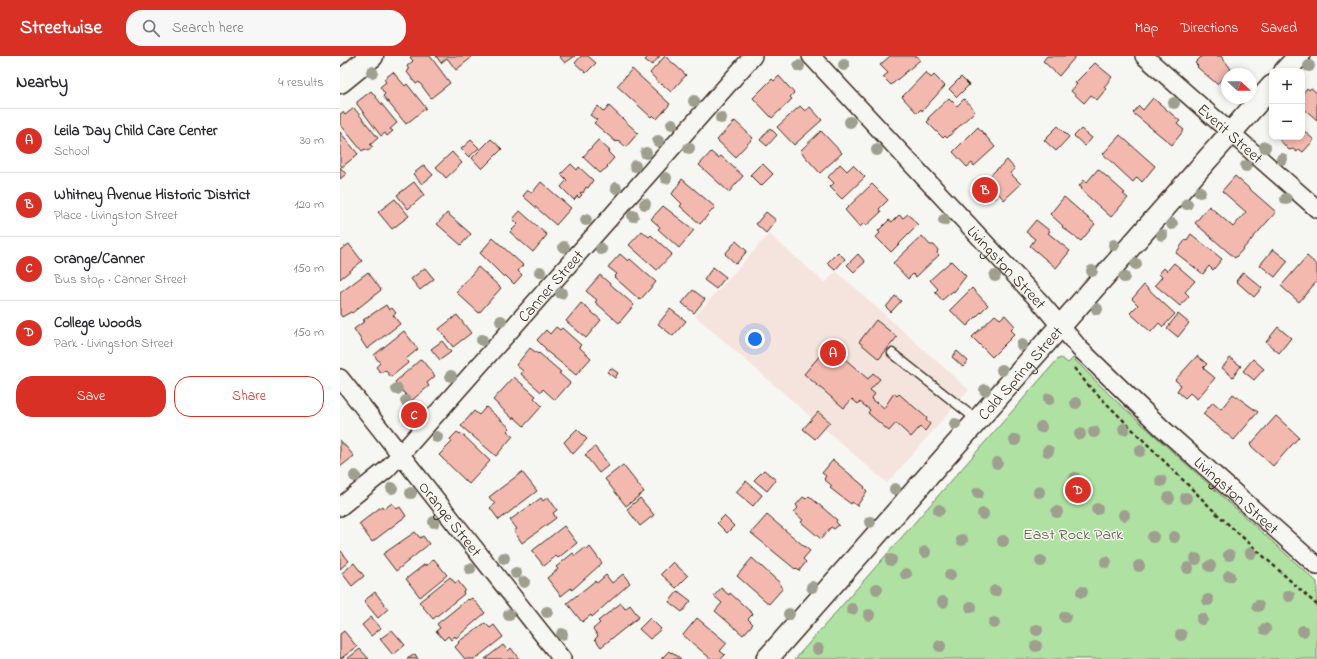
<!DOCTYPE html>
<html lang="en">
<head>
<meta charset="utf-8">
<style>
  :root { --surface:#fff; --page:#f7f7f7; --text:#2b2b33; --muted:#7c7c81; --line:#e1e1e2; --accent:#d93025 }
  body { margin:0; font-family:"Indie Flower",sans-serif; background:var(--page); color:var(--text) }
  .controls { position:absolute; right:12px; top:12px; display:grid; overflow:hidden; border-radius:8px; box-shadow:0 2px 6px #0003 }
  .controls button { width:36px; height:36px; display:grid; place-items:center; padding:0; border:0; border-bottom:1px solid var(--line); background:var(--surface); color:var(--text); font:20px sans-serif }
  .compass { position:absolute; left:881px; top:12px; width:36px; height:36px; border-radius:50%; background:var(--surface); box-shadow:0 2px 6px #0003; rotate:112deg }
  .you { position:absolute; left:415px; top:283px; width:14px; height:14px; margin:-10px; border:3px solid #fff; border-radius:50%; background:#1a73e8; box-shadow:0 0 0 6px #1a73e833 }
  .badge { display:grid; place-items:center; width:26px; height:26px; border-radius:50%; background:var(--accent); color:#fff; font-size:13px; font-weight:700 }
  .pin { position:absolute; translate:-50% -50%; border:2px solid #fff; box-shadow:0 1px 4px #0006 }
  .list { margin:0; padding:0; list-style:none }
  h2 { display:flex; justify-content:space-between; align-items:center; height:52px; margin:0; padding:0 16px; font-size:17px }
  h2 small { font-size:13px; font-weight:400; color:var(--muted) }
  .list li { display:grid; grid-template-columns:26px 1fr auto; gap:12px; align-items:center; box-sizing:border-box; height:64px; padding:0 16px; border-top:1px solid var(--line) }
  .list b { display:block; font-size:15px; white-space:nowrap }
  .list p { margin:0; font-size:13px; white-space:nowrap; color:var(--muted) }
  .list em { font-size:13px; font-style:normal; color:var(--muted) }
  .actions { display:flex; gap:8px; padding:12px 16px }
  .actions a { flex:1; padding:9px 0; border:1px solid var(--accent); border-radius:16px; text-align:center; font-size:14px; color:var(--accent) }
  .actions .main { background:var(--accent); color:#fff }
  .icon { flex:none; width:22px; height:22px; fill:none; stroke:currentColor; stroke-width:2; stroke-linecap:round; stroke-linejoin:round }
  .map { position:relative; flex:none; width:977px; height:603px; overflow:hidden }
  header { display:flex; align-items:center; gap:24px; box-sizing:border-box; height:56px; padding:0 20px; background:var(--accent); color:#fff }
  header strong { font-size:19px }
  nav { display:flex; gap:22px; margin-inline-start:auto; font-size:14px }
  .search { width:280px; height:36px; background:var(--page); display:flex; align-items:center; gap:10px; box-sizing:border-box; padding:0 14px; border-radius:16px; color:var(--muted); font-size:15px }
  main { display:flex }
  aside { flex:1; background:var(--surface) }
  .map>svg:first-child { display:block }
  .built { fill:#f5e4de }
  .green { fill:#aee1a2; stroke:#748660 }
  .building { fill:#f3b9af; stroke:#3b2a1e }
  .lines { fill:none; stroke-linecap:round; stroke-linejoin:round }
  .service-casing { stroke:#3b2a1e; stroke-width:11 }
  .minor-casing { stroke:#3b2a1e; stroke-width:20 }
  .tertiary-casing { stroke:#3b2a1e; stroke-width:24 }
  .secondary-casing { stroke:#3b2a1e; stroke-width:25 }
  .path { stroke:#3b2a1e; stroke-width:2.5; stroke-dasharray:4 3; stroke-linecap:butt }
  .service { stroke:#f6f6f2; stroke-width:8 }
  .minor { stroke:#f6f6f2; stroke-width:17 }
  .tertiary { stroke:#f6f6f2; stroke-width:21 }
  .secondary { stroke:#f6f6f2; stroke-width:22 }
  .tree { fill:#9f9f90 }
  .labels { text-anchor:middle; stroke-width:3; stroke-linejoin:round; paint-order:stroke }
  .street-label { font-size:16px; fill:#3b2a1e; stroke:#f6f6f2 }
  .park-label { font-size:16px; fill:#58583f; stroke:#f6f6f2 }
</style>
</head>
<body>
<header>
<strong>Streetwise</strong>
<div class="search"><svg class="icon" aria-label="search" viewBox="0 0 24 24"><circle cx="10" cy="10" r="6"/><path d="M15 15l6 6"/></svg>Search here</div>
<nav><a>Map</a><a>Directions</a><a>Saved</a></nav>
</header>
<main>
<aside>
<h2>Nearby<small>4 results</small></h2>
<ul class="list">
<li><span class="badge">A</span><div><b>Leila Day Child Care Center</b><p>School</p></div><em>30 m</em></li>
<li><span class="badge">B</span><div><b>Whitney Avenue Historic District</b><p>Place · Livingston Street</p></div><em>120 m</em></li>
<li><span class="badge">C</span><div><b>Orange/Canner</b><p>Bus stop · Canner Street</p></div><em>150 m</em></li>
<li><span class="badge">D</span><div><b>College Woods</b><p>Park · Livingston Street</p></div><em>150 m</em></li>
</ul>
<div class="actions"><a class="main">Save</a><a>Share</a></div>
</aside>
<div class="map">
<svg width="977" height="603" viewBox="0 0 977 603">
  <rect width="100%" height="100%" fill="#f6f6f2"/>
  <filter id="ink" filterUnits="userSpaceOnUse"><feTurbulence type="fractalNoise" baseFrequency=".025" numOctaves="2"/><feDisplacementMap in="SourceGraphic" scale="8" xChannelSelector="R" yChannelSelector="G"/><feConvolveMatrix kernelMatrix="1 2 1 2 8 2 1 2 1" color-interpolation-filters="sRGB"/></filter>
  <g filter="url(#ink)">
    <!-- built -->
    <path class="built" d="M429,178l56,49 11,-12 133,119 -82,93 -192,-167z"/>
    <!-- green -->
    <path class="green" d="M721,302l7,5 5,-5 39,39 205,185v77h-522l263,-300z"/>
    <!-- building -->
    <g class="building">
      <path d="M72,0h18l20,27 -19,15 -12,-16 -3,2 -9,-12 2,-2 -2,-4 6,-5 -3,-4z"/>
      <path d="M96,0h33l2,2 -15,12 -9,-12 -6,5z"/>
      <path d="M219,0h16l-10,7z"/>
      <path d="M241,0h7l8,7 -10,10 -11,-10z"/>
      <path d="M309,0h11l-8,9 -7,-5z"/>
      <path d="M325,0l21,19 -15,17 -9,-8 -1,1 -11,-12z"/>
      <path d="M550,0h27l3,4 -29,25 -8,-8 5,-4 -8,-8z"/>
      <path d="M707,0h29l-17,20 -16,-15z"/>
      <path d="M862,0h19l10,13 -14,15 -20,-17 1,-1 -3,-3z"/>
      <path d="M755,7l17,14 -8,10 2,2 -9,11 -6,-5 -7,8 -13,-12 6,-7 -2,-1z"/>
      <path d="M292,13l38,35 -13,15 -4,-4 -2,2 -34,-31z"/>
      <path d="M53,16l12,14 2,-2 19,24 -20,16 -23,-28 2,-2 -5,-7 6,-5 -2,-3z"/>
      <path d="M586,16l5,6 3,-3 11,11 -23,25 -1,-2 -4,4 -15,-16z"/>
      <path d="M439,20l15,17 -4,4 2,2 -20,19 -19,-20 19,-19 2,2z"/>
      <path d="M621,21l8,8 -12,12 -8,-8z"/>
      <path d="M967,32l2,2 2,-2 6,5v27l-15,-13v-13z"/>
      <path d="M31,35l26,32 -7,6 3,2 -6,5 -2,-3 -4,3 -24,-32v-2z"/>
      <path d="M609,42l8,8 7,-7 11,12 -28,27 -2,-2 -2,2 -16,-16 2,-2 -1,-2z"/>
      <path d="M813,42l27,23 -3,3 7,6 -12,15 -39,-32 6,-7 4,4z"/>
      <path d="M258,50l6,6 5,-6 29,27 -12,14 -8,-7 -2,2 -22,-19 3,-3 -7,-5z"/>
      <path d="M460,50l5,5 5,-4 12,13 -28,25 -17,-18z"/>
      <path d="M14,52l24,30 -8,7 3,2 -5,4 -3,-2 -3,2 -22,-27v-10l3,-2 2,3z"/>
      <path d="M395,65l18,17 -18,19 -18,-17z"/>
      <path d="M718,70l11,11 -13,14 -12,-11z"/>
      <path d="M638,71l17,20 -21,19 -2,-3 -5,4 -14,-15z"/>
      <path d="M430,72l7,7 -10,11 -7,-6z"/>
      <path d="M741,73l11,9 -7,8 -11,-10z"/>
      <path d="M962,73l12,11 -11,12 -4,-3 -2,3 -4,-3 -4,1 -12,-13h25z"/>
      <path d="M481,75l21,22 -22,20 -20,-22z"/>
      <path d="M0,76l18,22 -16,13 -2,-3z"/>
      <path d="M780,79l35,31 -13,16 -5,-5 -4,5 -30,-28z"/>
      <path d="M151,83l11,10 -20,20 -10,-11z"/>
      <path d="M131,84l8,8 -10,9 -8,-8z"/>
      <path d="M258,84l12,11 -2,1 6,6 -7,8 1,1 -8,6 -17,-16z"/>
      <path d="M112,96l10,11 -16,15 -10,-11z"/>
      <path d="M371,96l7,6 3,-2 22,20 -14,16 -30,-27z"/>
      <path d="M667,104l8,9 -5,4 11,11 -17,16 -5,-6 -4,4 -8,-8 4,-4 -6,-6z"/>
      <path d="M422,107l11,11 -12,12 -11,-11z"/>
      <path d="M231,108l6,6 2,-3 14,13 -5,8 -2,-1 -3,6 -2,-1 -1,1 2,2 -3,3 -2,-2 -3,4 -13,-13 6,-7 -6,-6z"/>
      <path d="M500,108l7,7 6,-6 12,12 -23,22 -12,-12 4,-4 -6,-6z"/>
      <path d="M84,109l9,10 -11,9 -9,-10z"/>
      <path d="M0,111l6,7 -6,5z"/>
      <path d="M758,113l27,24 -2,1 5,4 -17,19 -30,-27 1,-2 -3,-2 5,-6 3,2z"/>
      <path d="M895,120l41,36 -41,46 -40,-35 14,-17 24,21 13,-15 -24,-21z"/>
      <path d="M342,123l33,28 -15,17 -20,-18 2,-2 -10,-10z"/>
      <path d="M74,126l10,13 -16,14 -11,-14z"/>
      <path d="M201,126l30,26 -15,17 -33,-29 5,-6 4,3z"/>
      <path d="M532,128l16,16 -9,9 2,3 -15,14 -2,-3 -4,4 -15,-17z"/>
      <path d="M724,141l31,27 -14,17 -19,-14 1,-1 -13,-12z"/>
      <path d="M55,143l14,17 -17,13 -14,-17z"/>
      <path d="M323,150l31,24 -15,18 -21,-19 2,-2 -9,-8z"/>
      <path d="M180,155l27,24 -14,17 -23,-20 8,-8 -5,-5z"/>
      <path d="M426,156l10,8 -10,13 -10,-9z"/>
      <path d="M107,157l24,21 -10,11 -24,-21z"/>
      <path d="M568,158l10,11 -27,27 -15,-15 4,-4 -2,-2 11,-11 3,2 7,-7 4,3z"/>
      <path d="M696,164l14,11 -2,2 22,18 -14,17 -26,-22 5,-7 -9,-7z"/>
      <path d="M302,175l7,6 2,-2 21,19 -15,16 -28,-25z"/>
      <path d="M851,178l31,25 -9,11 -4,-4 -6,8 -27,-21 10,-14 1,1z"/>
      <path d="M582,180l8,9h4l4,5 -1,3 2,2 -23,22 -3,-3 -5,5 -15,-16z"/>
      <path d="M153,182l30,27 -5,6 4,4 -8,9 -9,-9 -1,2 -24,-24z"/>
      <path d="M396,185l11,10 -11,13 -11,-10z"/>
      <path d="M9,188l13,17 -22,18v-29z"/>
      <path d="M933,193l15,12 -13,16 -15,-12z"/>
      <path d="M498,196l7,7 -10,11 -8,-7z"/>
      <path d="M280,198l8,7 2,-2 26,23 -16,18 -26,-23 3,-3 -9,-7z"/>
      <path d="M518,198l7,8 -11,10 -7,-7z"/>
      <path d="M967,200l10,9v16l-18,21 -18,-16z"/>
      <path d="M611,205l15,15 -12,16 -1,-1 -11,9 -7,-8 3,-3 -8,-9z"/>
      <path d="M834,207l21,18 -10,11 4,4 -9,10 -25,-21 7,-8 -3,-3 5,-6 3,3z"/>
      <path d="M138,211l23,21 -22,25 -23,-21z"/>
      <path d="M373,211l13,10 -10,12 -12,-9z"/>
      <path d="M85,212l9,11 -14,11 -9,-11z"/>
      <path d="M28,216l13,18 -29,23 -1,-1 -9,5 -2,-3v-21z"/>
      <path d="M903,216l19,16 -8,9 -18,-16z"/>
      <path d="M260,219l34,30 -15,18 -24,-21 2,-2 -11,-9z"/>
      <path d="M804,229l31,29 -12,13 -4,-4 -8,9 -21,-19 8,-8 -6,-6z"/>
      <path d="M632,232l16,17 -21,21 -17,-16z"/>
      <path d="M353,234l12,9 -11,14 -12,-10z"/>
      <path d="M555,240l6,5 -10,11 -5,-5z"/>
      <path d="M241,247l20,17 -15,18 -20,-17z"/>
      <path d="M46,249l3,5 3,-2 4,5 -3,2 7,9 -33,25 -13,-20 11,-8 -2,-1z"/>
      <path d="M330,253l16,12 -13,15 -15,-12z"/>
      <path d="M838,258l11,9 -11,14 -11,-9z"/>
      <path d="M117,259l14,18 -18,14 -14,-18z"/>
      <path d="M655,259l5,4 5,-4 10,11 -4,4 4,4 -23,23 -20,-20z"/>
      <path d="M536,264l21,17 -18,22 -20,-17z"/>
      <path d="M216,271l4,3 2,-2 19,17 -2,2 12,11 -15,17 -31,-25 1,-1 -9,-9 9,-10 4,4z"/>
      <path d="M938,271l13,11 -12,15 -13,-11z"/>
      <path d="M64,275l14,18 -12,10 2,4 -17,14 -6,-7 -4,3 -5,-6 4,-4 -6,-8z"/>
      <path d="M102,285l9,11 -11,8 -9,-11z"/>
      <path d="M489,289l39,34 5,-6 7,6 -10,11 5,4 -4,5 5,4 1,-1 7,6 10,-15 3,3 2,-2 28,24 -1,2 4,4 -5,7 -5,-4 -9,10 -15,-14 -7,8 -21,-18 2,-3 -10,-8 -2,2 -6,-5 -8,9 -40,-34z"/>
      <path d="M190,292l8,6 1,-1 22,19 -2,1 11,10 -15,17 -12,-11 -2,3 -20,-18 2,-3 -7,-6z"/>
      <path d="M617,295l11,10 -5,6 -11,-10z"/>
      <path d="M857,300l10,8 -4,4 12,10 -18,21 -7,-6 -5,5 -8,-7 4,-6 -6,-5z"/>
      <path d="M890,302l11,8 -8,11 -11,-9z"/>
      <path d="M81,303l14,17 -8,7 2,3 -18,15 -16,-19z"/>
      <path d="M913,303l11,10 -10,11 -11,-9z"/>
      <path d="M271,312l7,5 -3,5 -8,-6z"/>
      <path d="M174,321l22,19 -2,2 8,8 -18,20 -10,-9 -1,2 -20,-19z"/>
      <path d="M893,338l25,18 -24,28 -31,-26 10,-12 8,7z"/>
      <path d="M146,351l24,21 -3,3 6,5 -17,20 -35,-30 13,-15 5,4z"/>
      <path d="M478,356l12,10 -15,17 -12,-10z"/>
      <path d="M936,360l23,21 -26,29 -23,-21z"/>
      <path d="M237,373l10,10 -14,15 -9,-12z"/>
      <path d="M117,376l3,2 1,-1 29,28 -21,23 -30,-29 13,-13 -2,-3z"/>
      <path d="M0,384l14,16 -14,11z"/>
      <path d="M255,391l14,18 -10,8 -14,-18z"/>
      <path d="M493,404l32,27 -1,1 3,3 -10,15 -5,-4 -1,2 -12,-9 -9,-7 2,-2 -8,-7 2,-3 -4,-3z"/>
      <path d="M283,409l21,27 -18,14 -21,-27z"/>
      <path d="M424,414l12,10 -9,11 -13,-11z"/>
      <path d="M182,416l15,19 -38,29 -9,-12 5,-4 -6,-7z"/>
      <path d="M406,425l16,14 -9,11 -17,-14z"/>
      <path d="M469,440l28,24 -1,2 3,3 -5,4 -3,-2 -10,12 -20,-17 2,-2 -9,-8 4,-4 -2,-3 7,-8 3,2z"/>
      <path d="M208,441l9,13 -4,3 3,5 -34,25 -8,-12 3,-2 -7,-9 31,-22 2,3z"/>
      <path d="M300,442l14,17 -14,11 -13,-17z"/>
      <path d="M52,447l5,6 3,-2 6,9 -34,26 -13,-18 23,-18 2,3z"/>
      <path d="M427,459l43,36 -7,8 3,3 -7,9 -3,-3 -1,1 -44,-36z"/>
      <path d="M384,460l10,10 -7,7 -10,-10z"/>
      <path d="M224,470l13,17 -19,15 -2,-2 -12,10 -12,-15z"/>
      <path d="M75,476l5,6 3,-2 6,8 -33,27 -13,-17z"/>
      <path d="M250,491l12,16 -30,27 -1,-2 -10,8 -14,-18 11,-9 -2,-2 17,-14 2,3 10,-8 2,2z"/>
      <path d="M1,495l8,10 -9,8v-17z"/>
      <path d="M412,502l29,26 -1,2 3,2 -14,16 -32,-28z"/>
      <path d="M94,503l13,16 -27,22 -14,-18 19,-15 1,2z"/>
      <path d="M333,506l15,14 -12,12 -15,-14z"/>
      <path d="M14,507l10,13 -12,10 -10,-13z"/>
      <path d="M283,518l7,9 -38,34 -1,-2 -9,7 -15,-19 28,-22 2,2 9,-8 6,8z"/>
      <path d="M110,521l5,6 3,-2 7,9 -2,2 1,2 -31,25 -14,-17z"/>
      <path d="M381,532l8,7 1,-2 23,21 -5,5 5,5 -10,11 -28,-24 7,-8 -8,-7z"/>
      <path d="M338,535l13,10 -9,11 -13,-10z"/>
      <path d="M35,536l13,17 -10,9 -14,-17z"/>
      <path d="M132,542l13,15 -29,25 -1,-2 -4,4 -3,-4 -4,4 -8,-9 4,-3 -3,-4 31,-25 1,1z"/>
      <path d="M281,547l4,6 5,-4 9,12 -38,30 -6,-8 3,-3 -5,-7 7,-6 -2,-2z"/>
      <path d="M31,561l10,11 -10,8 -9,-11z"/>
      <path d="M310,562l11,11 -11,10 -11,-10z"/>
      <path d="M357,562l30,25 -7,8 5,4 -4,4h-10l-28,-24z"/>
      <path d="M145,567l5,5 4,-3 9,12 -28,22h-10l-10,-12 4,-4 -1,-1z"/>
      <path d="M52,574l13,15 -12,10 -13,-16z"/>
      <path d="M4,575l13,16 -17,12v-25z"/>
      <path d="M163,589l5,6 3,-3 8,11h-34z"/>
      <path d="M20,593l9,10h-22z"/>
      <path d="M329,595l2,2 1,-1 9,7h-20z"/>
      <path d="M75,598l3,5h-11z"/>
    </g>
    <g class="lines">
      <defs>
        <path id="service" d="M552,297l85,67"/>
        <g id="minor">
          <path id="s1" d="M471,0l230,247 39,46 82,79 155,138"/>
          <path id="s2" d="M804,0l173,153"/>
          <path id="s3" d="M0,322l222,281"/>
          <path id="s4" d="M0,451l46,-37 14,-15 353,-399"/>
        </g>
        <g id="tertiary">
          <path d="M945,15l14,-15"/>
          <path id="s5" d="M427,603l505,-573"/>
        </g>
        <path id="secondary" d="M0,26l32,-26"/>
      </defs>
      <!-- service casing -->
      <use href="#service" class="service-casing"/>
      <!-- minor casing -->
      <use href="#minor" class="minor-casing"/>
      <!-- tertiary casing -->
      <use href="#tertiary" class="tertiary-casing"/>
      <!-- secondary casing -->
      <use href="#secondary" class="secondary-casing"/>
      <!-- path -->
      <path class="path" d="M734,312l14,17 128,128 101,92"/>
      <!-- service -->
      <use href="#service" class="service"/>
      <!-- minor -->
      <use href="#minor" class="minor"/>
      <!-- tertiary -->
      <use href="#tertiary" class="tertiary"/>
      <!-- secondary -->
      <use href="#secondary" class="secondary"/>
    </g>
    <!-- trees -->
    <g class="tree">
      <circle cx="504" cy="9" r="6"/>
      <circle cx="459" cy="10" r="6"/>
      <circle cx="969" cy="10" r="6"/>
      <circle cx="32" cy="16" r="6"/>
      <circle cx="354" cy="45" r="6"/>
      <circle cx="834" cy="47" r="6"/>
      <circle cx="381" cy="62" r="6"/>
      <circle cx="510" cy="66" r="6"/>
      <circle cx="332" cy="68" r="6"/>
      <circle cx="318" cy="85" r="6"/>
      <circle cx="925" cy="91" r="6"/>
      <circle cx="349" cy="92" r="6"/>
      <circle cx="537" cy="94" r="6"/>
      <circle cx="306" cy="97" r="6"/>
      <circle cx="942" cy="103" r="6"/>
      <circle cx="295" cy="110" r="6"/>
      <circle cx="906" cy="110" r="6"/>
      <circle cx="326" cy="122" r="6"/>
      <circle cx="276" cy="132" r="6"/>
      <circle cx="860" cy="136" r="6"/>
      <circle cx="946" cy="143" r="6"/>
      <circle cx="305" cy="148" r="6"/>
      <circle cx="847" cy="148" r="6"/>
      <circle cx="293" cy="160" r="6"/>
      <circle cx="246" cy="164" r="6"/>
      <circle cx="604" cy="164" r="6"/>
      <circle cx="832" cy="168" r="6"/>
      <circle cx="822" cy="179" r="6"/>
      <circle cx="774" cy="189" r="6"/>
      <circle cx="224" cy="191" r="6"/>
      <circle cx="261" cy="193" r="6"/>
      <circle cx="796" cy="208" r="6"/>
      <circle cx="752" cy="215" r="6"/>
      <circle cx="200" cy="216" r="6"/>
      <circle cx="655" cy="220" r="6"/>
      <circle cx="784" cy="221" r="6"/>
      <circle cx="221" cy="237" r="6"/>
      <circle cx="757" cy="253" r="6"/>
      <circle cx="161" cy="265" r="6"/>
      <circle cx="142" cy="284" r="6"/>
      <circle cx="682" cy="289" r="6"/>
      <circle cx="662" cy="314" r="6"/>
      <circle cx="111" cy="320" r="6"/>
      <circle cx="57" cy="333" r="6"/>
      <circle cx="645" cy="334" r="6"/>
      <circle cx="709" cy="343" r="6"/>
      <circle cx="66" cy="345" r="6"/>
      <circle cx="736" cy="347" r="6"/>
      <circle cx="615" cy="368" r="6"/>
      <circle cx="701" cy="371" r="6"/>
      <circle cx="784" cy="373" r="6"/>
      <circle cx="754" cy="376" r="6"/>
      <circle cx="740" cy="378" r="6"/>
      <circle cx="97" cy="381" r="6"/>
      <circle cx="675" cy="384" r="6"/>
      <circle cx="708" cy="395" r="6"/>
      <circle cx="800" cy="395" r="6"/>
      <circle cx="657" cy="407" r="6"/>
      <circle cx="15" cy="420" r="6"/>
      <circle cx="735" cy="422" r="6"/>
      <circle cx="821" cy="425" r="6"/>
      <circle cx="52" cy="432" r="6"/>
      <circle cx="555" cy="433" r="6"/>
      <circle cx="699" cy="436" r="6"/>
      <circle cx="71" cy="437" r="6"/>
      <circle cx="638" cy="437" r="6"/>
      <circle cx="829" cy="442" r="6"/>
      <circle cx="846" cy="442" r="6"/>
      <circle cx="757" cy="453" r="6"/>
      <circle cx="599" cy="454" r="6"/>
      <circle cx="717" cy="456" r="6"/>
      <circle cx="643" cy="458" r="6"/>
      <circle cx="784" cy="459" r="6"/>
      <circle cx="94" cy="466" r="6"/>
      <circle cx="530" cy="466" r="6"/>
      <circle cx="813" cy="481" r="6"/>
      <circle cx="834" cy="481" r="6"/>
      <circle cx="622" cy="484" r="6"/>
      <circle cx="663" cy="485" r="6"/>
      <circle cx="585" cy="496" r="6"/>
      <circle cx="911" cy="497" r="6"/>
      <circle cx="889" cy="499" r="6"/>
      <circle cx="164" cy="502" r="6"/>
      <circle cx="856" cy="503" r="6"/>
      <circle cx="551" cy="504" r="6"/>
      <circle cx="701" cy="505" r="6"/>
      <circle cx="766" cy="506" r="6"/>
      <circle cx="799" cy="510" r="6"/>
      <circle cx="870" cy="510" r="6"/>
      <circle cx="848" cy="512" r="6"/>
      <circle cx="130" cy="513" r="6"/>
      <circle cx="176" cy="517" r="6"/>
      <circle cx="566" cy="518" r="6"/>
      <circle cx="610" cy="519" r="6"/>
      <circle cx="889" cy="520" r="6"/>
      <circle cx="184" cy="526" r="6"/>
      <circle cx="472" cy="531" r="6"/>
      <circle cx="537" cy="533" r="6"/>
      <circle cx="655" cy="535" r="6"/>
      <circle cx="742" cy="536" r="6"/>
      <circle cx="949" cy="540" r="6"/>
      <circle cx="868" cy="544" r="6"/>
      <circle cx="603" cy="546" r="6"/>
      <circle cx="918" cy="550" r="6"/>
      <circle cx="631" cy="551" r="6"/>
      <circle cx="512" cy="553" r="6"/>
      <circle cx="207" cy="556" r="6"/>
      <circle cx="449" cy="558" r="6"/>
      <circle cx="169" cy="559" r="6"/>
      <circle cx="529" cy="559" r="6"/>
      <circle cx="725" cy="561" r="6"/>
      <circle cx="862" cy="563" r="6"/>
      <circle cx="654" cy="567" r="6"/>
      <circle cx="925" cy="573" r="6"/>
      <circle cx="697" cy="574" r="6"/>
      <circle cx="963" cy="575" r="6"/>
      <circle cx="222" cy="578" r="6"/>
      <circle cx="841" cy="579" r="6"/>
      <circle cx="600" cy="590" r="6"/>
      <circle cx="696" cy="590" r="6"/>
      <circle cx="478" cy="593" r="6"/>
    </g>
  </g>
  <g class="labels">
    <!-- street labels -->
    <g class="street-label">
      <text dy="6" stroke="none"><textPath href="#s2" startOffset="116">Everit Street</textPath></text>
      <text dy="6" stroke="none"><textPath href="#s1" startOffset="288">Livingston Street</textPath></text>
      <text dy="6" stroke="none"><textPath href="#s4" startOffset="306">Canner Street</textPath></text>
      <text dy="6" stroke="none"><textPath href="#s5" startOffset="382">Cold Spring Street</textPath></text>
      <text dy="6" stroke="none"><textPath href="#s1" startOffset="612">Livingston Street</textPath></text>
      <text dy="6" stroke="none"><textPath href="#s3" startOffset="179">Orange Street</textPath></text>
    </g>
    <!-- park labels -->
    <g class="park-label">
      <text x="733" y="483">East Rock Park</text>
    </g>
  </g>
</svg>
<div class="controls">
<button>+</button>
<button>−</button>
</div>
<svg class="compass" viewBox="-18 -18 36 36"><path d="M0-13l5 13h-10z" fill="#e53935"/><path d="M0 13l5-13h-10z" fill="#7c7c81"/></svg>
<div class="you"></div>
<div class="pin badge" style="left:493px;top:297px">A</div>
<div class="pin badge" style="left:645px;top:134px">B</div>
<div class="pin badge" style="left:74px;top:359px">C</div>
<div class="pin badge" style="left:738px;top:434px">D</div>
</div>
</main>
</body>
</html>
